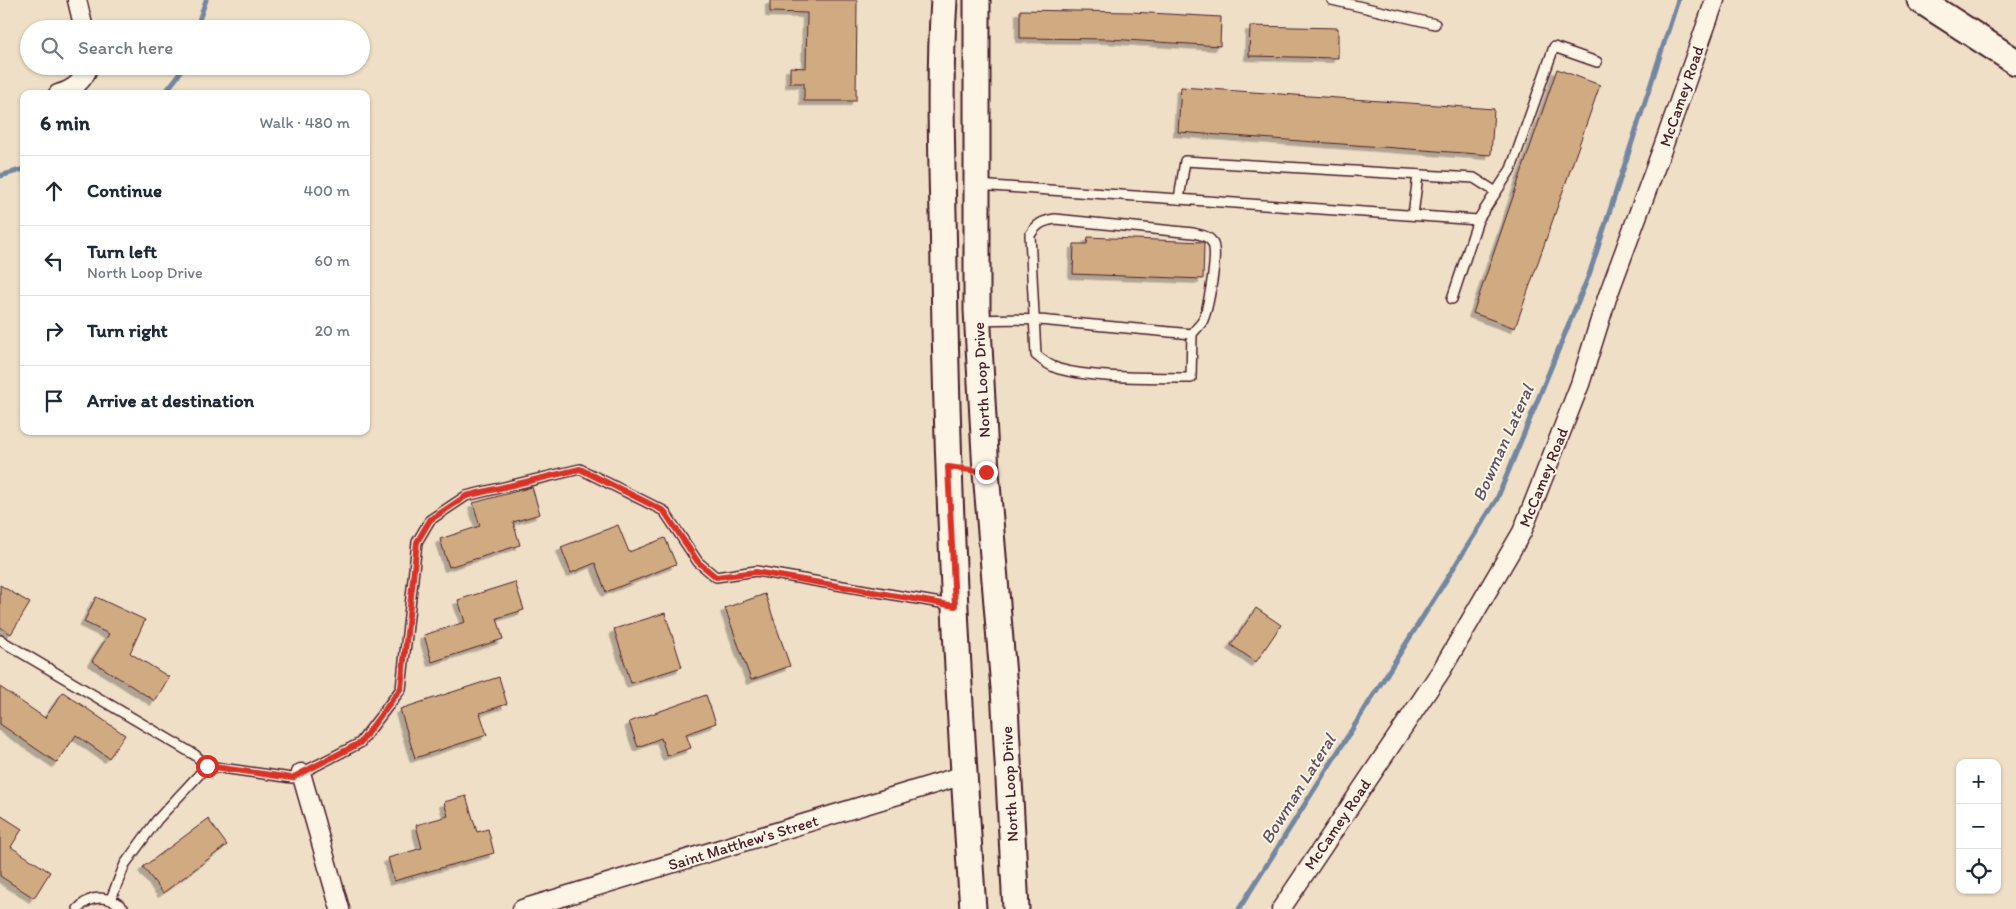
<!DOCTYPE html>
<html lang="en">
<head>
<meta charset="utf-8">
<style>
  :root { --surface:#fff; --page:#f6f6f7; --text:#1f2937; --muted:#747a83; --line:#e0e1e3 }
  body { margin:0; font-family:Itim,sans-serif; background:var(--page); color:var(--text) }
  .controls { position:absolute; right:15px; bottom:15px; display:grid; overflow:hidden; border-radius:10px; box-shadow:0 1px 4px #0004 }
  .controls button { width:45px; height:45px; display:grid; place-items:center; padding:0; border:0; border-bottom:1px solid var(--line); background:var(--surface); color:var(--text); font:25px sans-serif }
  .stop { position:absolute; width:15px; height:15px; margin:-11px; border:4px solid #d93025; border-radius:50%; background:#fff }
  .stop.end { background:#d93025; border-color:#fff; box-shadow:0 1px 5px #0008 }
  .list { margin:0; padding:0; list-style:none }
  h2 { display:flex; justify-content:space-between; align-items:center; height:65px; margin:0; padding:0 20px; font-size:21px }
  h2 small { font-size:16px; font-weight:400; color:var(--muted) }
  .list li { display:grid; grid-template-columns:32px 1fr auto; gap:15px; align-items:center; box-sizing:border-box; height:70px; padding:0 20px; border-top:1px solid var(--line) }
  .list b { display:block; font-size:19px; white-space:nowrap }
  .list p { margin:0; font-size:16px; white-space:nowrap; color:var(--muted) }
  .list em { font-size:16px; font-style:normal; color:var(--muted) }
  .icon { flex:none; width:28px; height:28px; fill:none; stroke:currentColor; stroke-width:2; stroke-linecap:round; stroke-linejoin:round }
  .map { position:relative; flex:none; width:2016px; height:909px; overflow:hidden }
  .search { position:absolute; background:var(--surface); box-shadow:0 1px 4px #0004; left:20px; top:20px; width:350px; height:55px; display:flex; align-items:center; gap:12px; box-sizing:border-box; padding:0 18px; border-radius:28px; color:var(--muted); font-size:19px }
  .panel { position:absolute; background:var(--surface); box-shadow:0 1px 4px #0004; left:20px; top:90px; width:350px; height:345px; border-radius:10px }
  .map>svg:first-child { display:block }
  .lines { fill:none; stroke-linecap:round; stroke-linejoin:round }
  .stream { stroke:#7387a1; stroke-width:5 }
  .building { fill:#d0ab82; stroke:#4a1f2b; filter:url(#shadow) }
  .lane-casing { stroke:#4a1f2b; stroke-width:12 }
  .street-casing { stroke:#4a1f2b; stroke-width:21 }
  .secondary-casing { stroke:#4a1f2b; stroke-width:29 }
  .lane { stroke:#fcf5e5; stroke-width:9 }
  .street { stroke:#fcf5e5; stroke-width:18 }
  .secondary { stroke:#fcf5e5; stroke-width:25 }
  .route { stroke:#d93025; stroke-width:6 }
  .labels { text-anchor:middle; stroke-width:4; stroke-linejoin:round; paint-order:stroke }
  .street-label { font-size:16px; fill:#4a1f2b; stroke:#fcf5e5 }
  .water-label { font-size:18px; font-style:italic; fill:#5f5366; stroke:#fcf5e5 }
</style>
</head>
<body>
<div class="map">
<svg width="2016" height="909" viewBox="0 0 2016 909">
  <defs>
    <filter id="shadow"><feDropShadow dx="-4.5" dy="4.5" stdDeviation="0" flood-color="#0004"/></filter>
  </defs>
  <rect width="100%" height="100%" fill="#efdfc7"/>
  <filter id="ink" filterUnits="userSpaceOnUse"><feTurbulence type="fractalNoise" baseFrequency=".02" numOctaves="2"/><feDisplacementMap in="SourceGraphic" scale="10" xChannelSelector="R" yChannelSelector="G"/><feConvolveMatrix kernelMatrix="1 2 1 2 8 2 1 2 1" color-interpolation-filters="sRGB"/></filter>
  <g filter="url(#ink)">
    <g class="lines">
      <!-- stream -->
      <g class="stream">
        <path d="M196,29l10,-29"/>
        <path d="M164,94l14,-18 4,-10"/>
        <path d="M0,176l24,-7"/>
        <path d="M1239,909l258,-410 92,-224 89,-275"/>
      </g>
    </g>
    <!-- building -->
    <g class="building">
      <path d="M770,0h87l-1,101h-52v-18h-14v-16l16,1 1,-55 -37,-1z"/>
      <path d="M1020,10l111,2 90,5 -1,29 -110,-7 -90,-1z"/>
      <path d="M1250,26l88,2v30l-89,-2z"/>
      <path d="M1557,69l43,16 -85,243 -42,-15z"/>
      <path d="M1181,87l313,22 -3,46 -313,-23z"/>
      <path d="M1088,237l114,5 2,1 -1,36 -130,-5 1,-30h13z"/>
      <path d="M532,487l8,27 -27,8 7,23 -71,22 -9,-28 40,-13 -7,-23z"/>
      <path d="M618,525l11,27 36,-14 11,26 -70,28 -11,-29 -24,10 -10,-26z"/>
      <path d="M515,582l9,28 -27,8 6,21 -71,23 -8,-27 41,-13 -7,-22z"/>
      <path d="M0,585l30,18 -19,31 -11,-7z"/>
      <path d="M765,594l25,72 -39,14 -26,-72z"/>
      <path d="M96,597l49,23 -15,33 39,24 -14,24 -63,-40 17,-27 -25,-12z"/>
      <path d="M1256,608l25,17 -25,37 -25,-17z"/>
      <path d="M665,613l17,54 -51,16 -17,-54z"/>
      <path d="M499,677l8,27 -27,9 7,22 -72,23 -15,-49z"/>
      <path d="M0,687l45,31 18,-26 62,43 -16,23 -33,-23 -19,28 -57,-39z"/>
      <path d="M706,695l10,28 -30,11 5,14 -24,8 -6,-18 -23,9 -9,-25z"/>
      <path d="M466,796l11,36 11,-3 6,24 -100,28 -6,-23 34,-10 -6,-23 32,-9 -4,-14z"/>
      <path d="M0,815l22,14 -11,18 39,25 -16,26 -34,-22z"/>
      <path d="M208,819l19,26 -64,48 -20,-26z"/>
    </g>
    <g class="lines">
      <defs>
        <g id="lane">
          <path d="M1332,0l103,24"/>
          <path d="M977,185l501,35 -26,79"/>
          <path d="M1179,199l6,-38 289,17 22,14"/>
          <path d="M1413,215l5,-40"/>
          <path d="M1478,220l33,-51 43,-122 43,15"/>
          <path d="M978,320c24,-1 48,-2 72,1l142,13c3,-4 7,-8 10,-12 6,-11 16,-66 11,-78 -3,-8 -12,-9 -20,-11l-138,-14c-13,2 -18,5 -25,16l6,120c7,6 14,11 23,14 36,10 93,8 132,9l1,-44"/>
          <path d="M0,640l195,115 12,11 85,12 68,-35 41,-54 16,-147 13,-22 36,-24 114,-27 84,42 34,51 18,15 40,-6 196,34"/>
          <path d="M111,899l14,-35 32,-44 50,-54"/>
          <path d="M78,909c13,-15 33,-14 46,0"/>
        </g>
        <g id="street">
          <path d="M77,0l7,29"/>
          <path d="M58,94c15,-4 25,-12 31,-28"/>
          <path d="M301,773l39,136"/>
          <path d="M522,909l442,-134"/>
          <path d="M1281,909l160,-238 81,-139 58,-148 27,-86 56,-151 52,-147"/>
        </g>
        <g id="secondary">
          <path d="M944,0c-6,90 -1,180 0,270 3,213 14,426 29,639"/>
          <path d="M977,0v310l9,162 18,216 12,221"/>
          <path d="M1920,0l96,62"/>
        </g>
      </defs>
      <!-- lane casing -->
      <use href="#lane" class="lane-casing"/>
      <!-- street casing -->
      <use href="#street" class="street-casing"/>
      <!-- secondary casing -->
      <use href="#secondary" class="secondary-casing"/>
      <!-- lane -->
      <use href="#lane" class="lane"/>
      <!-- street -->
      <use href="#street" class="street"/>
      <!-- secondary -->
      <use href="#secondary" class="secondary"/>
    </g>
  </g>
  <g class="lines" filter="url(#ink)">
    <!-- route -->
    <path class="route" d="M207,766l85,12 68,-35 41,-55 16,-146 13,-22 36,-24 114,-27 84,42 34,51 18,15 40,-5 199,34 -7,-139 38,5"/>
  </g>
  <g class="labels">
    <!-- street labels -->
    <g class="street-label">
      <text transform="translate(1681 96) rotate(-71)" y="6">McCamey Road</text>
      <text transform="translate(981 380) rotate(-93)" y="6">North Loop Drive</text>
      <text transform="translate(1543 477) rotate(-68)" y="6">McCamey Road</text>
      <text transform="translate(1009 784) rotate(-93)" y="6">North Loop Drive</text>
      <text transform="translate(1337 824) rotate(-56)" y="6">McCamey Road</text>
      <text transform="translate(743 842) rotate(-17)" y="6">Saint Matthew's Street</text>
    </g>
    <!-- water labels -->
    <g class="water-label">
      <text transform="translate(1503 443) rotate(-66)" y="6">Bowman Lateral</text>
      <text transform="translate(1298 789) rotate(-58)" y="6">Bowman Lateral</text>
    </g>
  </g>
</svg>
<div class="controls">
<button>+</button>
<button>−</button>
<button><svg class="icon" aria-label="locate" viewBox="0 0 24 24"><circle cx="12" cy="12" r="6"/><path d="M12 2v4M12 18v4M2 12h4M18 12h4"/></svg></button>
</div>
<div class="stop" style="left:207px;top:766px"></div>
<div class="stop end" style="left:986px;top:472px"></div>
<div class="search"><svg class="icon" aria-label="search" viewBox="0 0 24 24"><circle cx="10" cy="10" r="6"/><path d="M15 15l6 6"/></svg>Search here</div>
<section class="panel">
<h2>6 min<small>Walk · 480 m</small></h2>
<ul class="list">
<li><svg class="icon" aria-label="ahead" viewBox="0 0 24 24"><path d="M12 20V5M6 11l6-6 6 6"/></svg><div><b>Continue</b></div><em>400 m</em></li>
<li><svg class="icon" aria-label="left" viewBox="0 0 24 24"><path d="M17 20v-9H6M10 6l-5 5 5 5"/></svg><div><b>Turn left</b><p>North Loop Drive</p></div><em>60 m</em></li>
<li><svg class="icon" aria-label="right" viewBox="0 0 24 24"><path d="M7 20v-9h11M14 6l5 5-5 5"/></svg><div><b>Turn right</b></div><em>20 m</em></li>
<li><svg class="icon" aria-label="arrive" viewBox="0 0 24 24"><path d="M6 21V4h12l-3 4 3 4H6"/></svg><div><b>Arrive at destination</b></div></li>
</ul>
</section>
</div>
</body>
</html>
